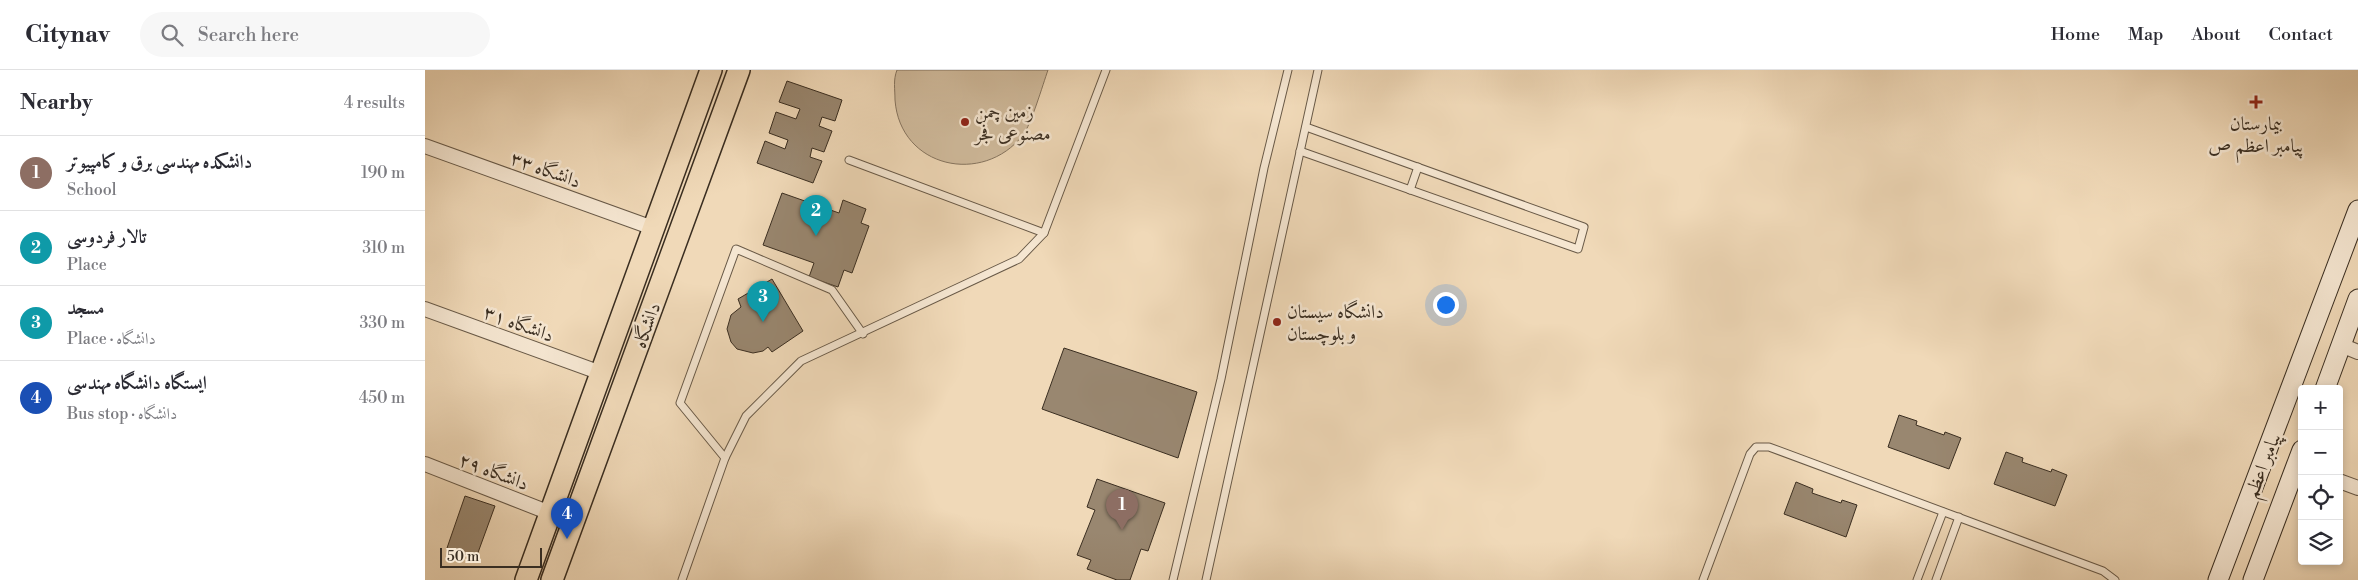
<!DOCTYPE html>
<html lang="en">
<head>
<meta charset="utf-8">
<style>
  :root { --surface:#fff; --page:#f7f7f7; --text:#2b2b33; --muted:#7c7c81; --line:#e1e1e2; --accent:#7c3aed }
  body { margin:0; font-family:"Libre Bodoni",Amiri,serif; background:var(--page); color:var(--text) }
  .controls { position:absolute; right:15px; bottom:15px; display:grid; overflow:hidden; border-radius:5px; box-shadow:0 2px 8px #0003 }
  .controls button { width:45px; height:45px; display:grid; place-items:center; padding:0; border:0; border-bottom:1px solid var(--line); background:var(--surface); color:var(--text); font:25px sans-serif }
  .scale { position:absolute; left:15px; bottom:12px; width:102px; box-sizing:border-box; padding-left:5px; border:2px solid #3a2e21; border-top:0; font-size:14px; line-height:18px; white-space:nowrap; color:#3a2e21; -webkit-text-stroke:4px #f5e6d1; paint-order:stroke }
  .you { position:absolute; left:1020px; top:234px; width:18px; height:18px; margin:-12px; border:4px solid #fff; border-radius:50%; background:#1a73e8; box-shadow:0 0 0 8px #1a73e833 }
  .badge { display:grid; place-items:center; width:32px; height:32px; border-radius:50%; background:var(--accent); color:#fff; font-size:16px; font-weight:700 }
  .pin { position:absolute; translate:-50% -41px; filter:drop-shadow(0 1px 2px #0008) }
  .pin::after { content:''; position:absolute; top:26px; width:18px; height:15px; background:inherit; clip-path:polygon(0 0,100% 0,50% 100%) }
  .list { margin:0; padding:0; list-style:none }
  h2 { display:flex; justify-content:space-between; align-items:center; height:65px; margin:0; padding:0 20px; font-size:21px }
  h2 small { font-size:16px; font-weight:400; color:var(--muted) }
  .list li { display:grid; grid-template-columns:32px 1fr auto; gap:15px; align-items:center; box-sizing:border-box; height:75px; padding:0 20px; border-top:1px solid var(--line) }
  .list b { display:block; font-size:19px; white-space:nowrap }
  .list p { margin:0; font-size:16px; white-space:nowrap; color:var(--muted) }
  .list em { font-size:16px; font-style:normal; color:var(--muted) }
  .icon { flex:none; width:28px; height:28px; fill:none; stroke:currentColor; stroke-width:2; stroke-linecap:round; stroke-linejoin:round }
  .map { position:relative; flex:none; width:1933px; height:510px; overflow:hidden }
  header { display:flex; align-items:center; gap:30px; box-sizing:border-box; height:70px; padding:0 25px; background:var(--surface); border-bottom:1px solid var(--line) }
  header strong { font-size:24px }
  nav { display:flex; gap:28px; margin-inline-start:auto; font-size:18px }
  .search { width:350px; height:45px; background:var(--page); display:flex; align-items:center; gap:12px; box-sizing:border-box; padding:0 18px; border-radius:28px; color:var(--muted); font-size:19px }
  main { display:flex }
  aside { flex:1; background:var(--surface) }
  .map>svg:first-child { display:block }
  .green { fill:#d1bc9e; stroke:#867560 }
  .building { fill:#998770; stroke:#3a2e21 }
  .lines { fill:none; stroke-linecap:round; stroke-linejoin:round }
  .service-casing { stroke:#685947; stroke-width:9 }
  .minor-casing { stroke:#685947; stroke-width:16 }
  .secondary-casing { stroke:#3a2e21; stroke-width:21 }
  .primary-casing { stroke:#3a2e21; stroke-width:24 }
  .service { stroke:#f5e6d1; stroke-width:7 }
  .minor { stroke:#f5e6d1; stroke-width:14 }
  .secondary { stroke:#f5e6d1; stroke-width:19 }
  .primary { stroke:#f0d9b8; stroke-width:21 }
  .poi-dot { fill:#8f2418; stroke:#f5e6d1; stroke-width:2 }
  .labels { text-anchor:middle; stroke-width:5; stroke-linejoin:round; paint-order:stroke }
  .poi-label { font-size:19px; fill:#3a2e21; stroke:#f5e6d1; text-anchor:start }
  .street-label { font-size:19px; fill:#3a2e21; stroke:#f5e6d1 }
</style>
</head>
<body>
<header>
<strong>Citynav</strong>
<div class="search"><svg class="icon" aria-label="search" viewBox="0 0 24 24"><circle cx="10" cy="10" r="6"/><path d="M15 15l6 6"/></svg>Search here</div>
<nav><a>Home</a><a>Map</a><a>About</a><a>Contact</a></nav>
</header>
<main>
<aside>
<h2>Nearby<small>4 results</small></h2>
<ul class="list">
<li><span class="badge" style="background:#8d6e63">1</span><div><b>دانشکده مهندسی برق و کامپیوتر</b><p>School</p></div><em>190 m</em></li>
<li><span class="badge" style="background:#0f9aa8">2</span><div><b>تالار فردوسی</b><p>Place</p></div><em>310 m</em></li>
<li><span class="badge" style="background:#0f9aa8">3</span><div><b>مسجد</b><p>Place · دانشگاه</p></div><em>330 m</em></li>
<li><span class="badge" style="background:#1a4fb4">4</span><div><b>ایستگاه دانشگاه مهندسی</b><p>Bus stop · دانشگاه</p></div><em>450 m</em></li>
</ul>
</aside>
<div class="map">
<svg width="1933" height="510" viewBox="0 0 1933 510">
  <rect width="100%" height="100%" fill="#f0d9b8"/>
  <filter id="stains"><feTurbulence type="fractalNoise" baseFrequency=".004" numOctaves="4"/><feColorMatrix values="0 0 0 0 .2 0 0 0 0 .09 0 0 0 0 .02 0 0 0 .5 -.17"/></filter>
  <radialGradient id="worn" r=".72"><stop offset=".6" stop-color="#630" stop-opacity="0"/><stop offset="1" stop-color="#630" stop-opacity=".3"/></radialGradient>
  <!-- green -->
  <path class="green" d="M472,0h151c-5,14 -17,55 -25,65 -40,51 -123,33 -128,-35 0,-11 -2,-20 2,-30z"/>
  <!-- building -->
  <g class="building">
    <path d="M362,11l55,19 -7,21 -13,-4 -3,9 13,5 -8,21 -12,-4 -2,9 12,4 -9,22 -56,-20 8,-22 20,8 3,-9 -19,-7 7,-21 20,7 4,-10 -21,-7z"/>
    <path d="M357,123l57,20 4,-13 23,9 -5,14 8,3 -17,47 -8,-3 -6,17 -29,-10 5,-14 -51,-18z"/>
    <path d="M347,209l31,52 -31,21 -4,-5 -5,4 -10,2 -16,-4 -6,-7 -4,-13 4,-14 10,-8 -3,-8z"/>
    <path d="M639,278l133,44 -19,66 -136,-49z"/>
    <path d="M1474,345l18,6 -1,4 28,10 1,-3 16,6 -12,31 -61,-22z"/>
    <path d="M1581,382l17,6 -1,4 29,10 1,-3 15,6 -12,31 -61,-22z"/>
    <path d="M672,409l68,24 -17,48 -7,-2 -11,31h-13l-30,-11 4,-9 -14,-5 18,-45 -8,-3z"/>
    <path d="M1371,412l17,7 -1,4 29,10 1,-3 15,5 -11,32 -62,-23z"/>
    <path d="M40,426l30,10 -19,52 -29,-10z"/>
  </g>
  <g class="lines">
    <defs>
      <g id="service">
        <path d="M875,81l278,98 6,-22 -278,-100"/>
        <path d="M424,90l195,73"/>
        <path d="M985,120l8,-23"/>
        <path d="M300,388l21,-42 55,-55 218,-102 25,-26 62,-163"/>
        <path d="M257,510l43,-122 -45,-55 56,-154 96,41 31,44"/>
        <path d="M748,510l48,-201 43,-211 24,-98"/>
        <path d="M781,510l112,-510"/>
        <path d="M1278,510l47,-126 6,-7h13l334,124 12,9"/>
        <path d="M1492,510l26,-68"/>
        <path d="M1511,510l23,-63"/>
      </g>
      <g id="minor">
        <path d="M0,76l228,82"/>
        <path d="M0,239l176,64"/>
        <path d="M1916,275l17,7"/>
        <path d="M0,394l125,49"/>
        <path d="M1914,411l19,7"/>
      </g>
      <g id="secondary">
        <path d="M1900,319l33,-90"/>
        <path d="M1793,510l140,-370"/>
        <path d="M1828,510l49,-130"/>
      </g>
      <g id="primary">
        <path d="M101,510l185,-510"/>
        <path d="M127,510l187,-510"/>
      </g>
    </defs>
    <!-- service casing -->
    <use href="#service" class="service-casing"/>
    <!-- minor casing -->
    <use href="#minor" class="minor-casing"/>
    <!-- secondary casing -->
    <use href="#secondary" class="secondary-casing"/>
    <!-- primary casing -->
    <use href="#primary" class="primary-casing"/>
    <!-- service -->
    <use href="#service" class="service"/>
    <!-- minor -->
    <use href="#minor" class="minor"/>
    <!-- secondary -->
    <use href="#secondary" class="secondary"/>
    <!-- primary -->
    <use href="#primary" class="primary"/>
  </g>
  <!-- markers -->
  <g class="poi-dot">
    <path d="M1828.5 24.5h5v5h5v5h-5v5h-5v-5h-5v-5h5z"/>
    <circle cx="540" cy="52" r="5"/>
    <circle cx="852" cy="252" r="5"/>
  </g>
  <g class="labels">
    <!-- poi labels -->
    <g class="poi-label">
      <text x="550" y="48">زمین چمن<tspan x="550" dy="22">مصنوعی فجر</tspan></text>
      <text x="1831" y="60" text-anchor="middle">بیمارستان<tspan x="1831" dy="22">پیامبر اعظم ص</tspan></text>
      <text x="862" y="248">دانشگاه سیستان<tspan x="862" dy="22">و بلوچستان</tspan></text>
    </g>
    <!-- street labels -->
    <g class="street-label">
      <text transform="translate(121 99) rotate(20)" y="7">دانشگاه ۳۳</text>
      <text transform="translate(94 253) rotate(20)" y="7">دانشگاه ۳۱</text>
      <text transform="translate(221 255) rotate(-70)" y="7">دانشگاه</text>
      <text transform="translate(1837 395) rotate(-69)" y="7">پیامبر اعظم</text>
      <text transform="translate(69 401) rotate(21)" y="7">دانشگاه ۲۹</text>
    </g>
  </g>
  <rect width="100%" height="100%" filter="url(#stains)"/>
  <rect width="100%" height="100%" fill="url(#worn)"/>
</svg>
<div class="controls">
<button>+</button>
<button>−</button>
<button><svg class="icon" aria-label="locate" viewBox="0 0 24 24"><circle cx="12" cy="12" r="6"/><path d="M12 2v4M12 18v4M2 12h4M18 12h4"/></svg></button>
<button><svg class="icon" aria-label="layers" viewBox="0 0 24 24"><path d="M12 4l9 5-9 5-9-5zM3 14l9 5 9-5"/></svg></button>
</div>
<div class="scale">50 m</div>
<div class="you"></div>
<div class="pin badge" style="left:697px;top:460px;background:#8d6e63">1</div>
<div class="pin badge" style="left:391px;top:166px;background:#0f9aa8">2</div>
<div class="pin badge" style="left:338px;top:252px;background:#0f9aa8">3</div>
<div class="pin badge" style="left:142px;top:469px;background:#1a4fb4">4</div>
</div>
</main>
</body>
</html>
